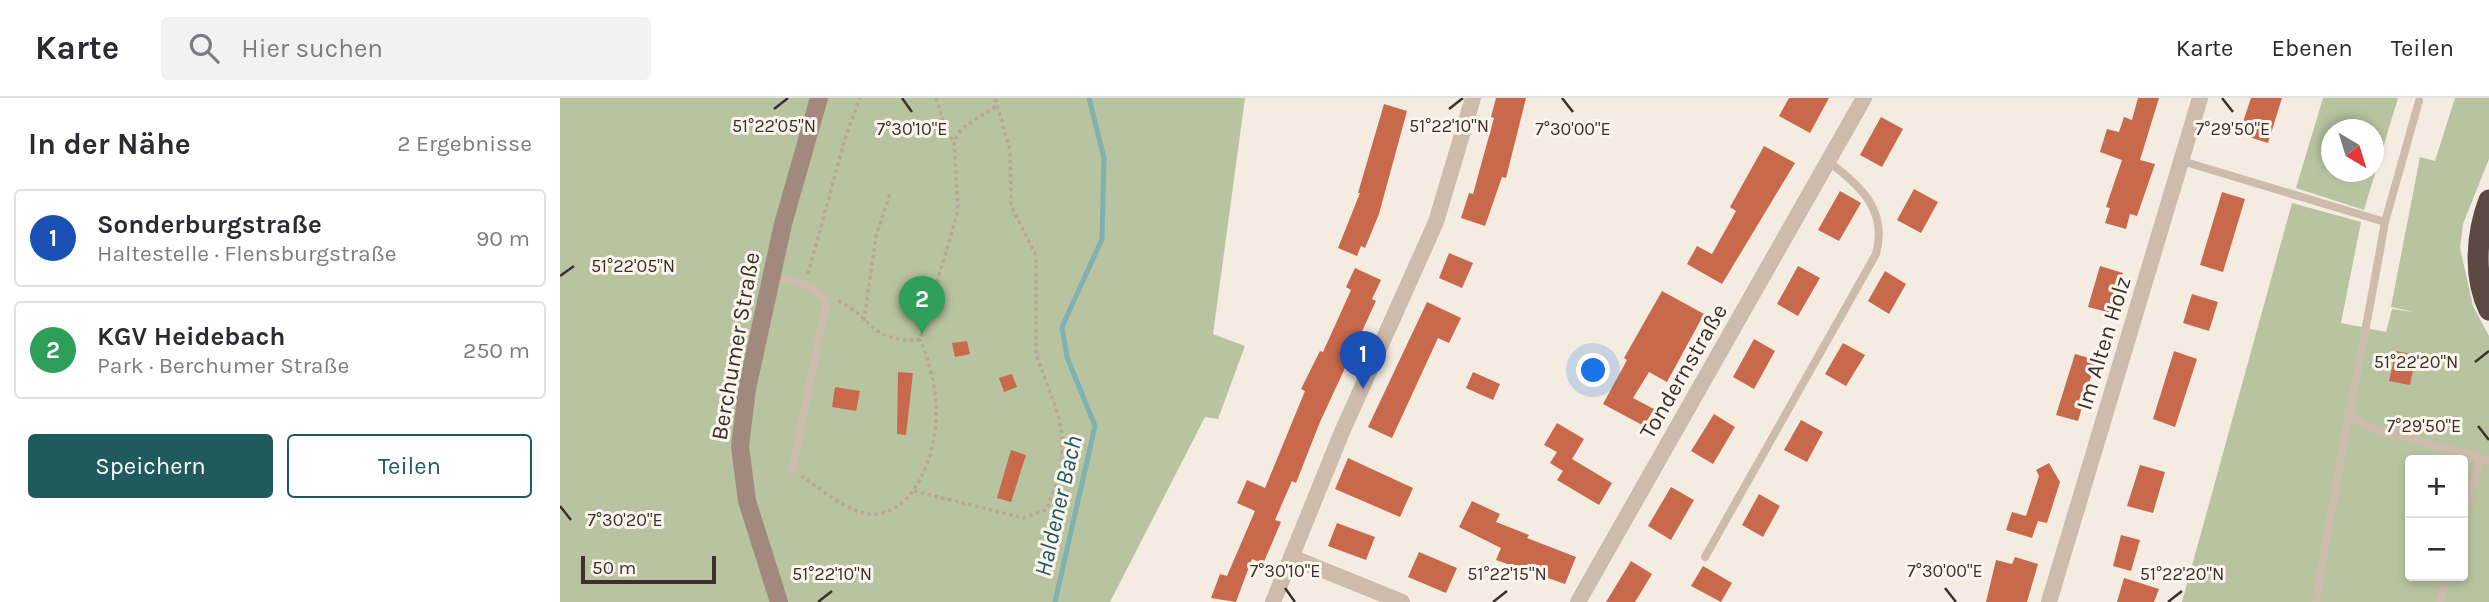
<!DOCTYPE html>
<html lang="de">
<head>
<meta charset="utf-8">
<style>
  :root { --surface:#fff; --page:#f2f2f3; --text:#2b2b33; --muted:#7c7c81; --line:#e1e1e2; --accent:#1f5a5e }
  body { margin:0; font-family:Karla,sans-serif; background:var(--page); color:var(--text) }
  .controls { position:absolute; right:21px; bottom:21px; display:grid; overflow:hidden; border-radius:7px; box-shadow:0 4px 10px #0003 }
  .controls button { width:63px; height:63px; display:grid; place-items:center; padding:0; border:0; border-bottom:2px solid var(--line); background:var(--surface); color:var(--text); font:35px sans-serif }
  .compass { position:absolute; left:1761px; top:21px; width:63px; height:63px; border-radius:50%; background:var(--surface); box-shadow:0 4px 10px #0003; rotate:142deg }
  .scale { position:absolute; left:21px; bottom:18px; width:135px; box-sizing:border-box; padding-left:7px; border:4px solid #3b302b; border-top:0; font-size:19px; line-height:24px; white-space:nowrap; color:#3b302b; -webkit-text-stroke:5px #fbf5ee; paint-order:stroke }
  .you { position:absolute; left:1034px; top:273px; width:24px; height:24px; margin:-18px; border:5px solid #fff; border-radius:50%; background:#1a73e8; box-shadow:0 0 0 10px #1a73e833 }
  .badge { display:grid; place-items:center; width:46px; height:46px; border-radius:50%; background:var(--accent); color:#fff; font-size:23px; font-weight:700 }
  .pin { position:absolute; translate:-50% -58px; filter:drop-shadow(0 2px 4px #0008) }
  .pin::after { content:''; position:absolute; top:37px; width:24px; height:21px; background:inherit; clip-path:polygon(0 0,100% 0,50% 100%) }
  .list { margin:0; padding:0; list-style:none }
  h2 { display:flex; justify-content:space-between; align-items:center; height:91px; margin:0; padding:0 28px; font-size:30px }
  h2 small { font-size:23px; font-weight:400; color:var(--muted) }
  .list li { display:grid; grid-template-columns:46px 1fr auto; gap:21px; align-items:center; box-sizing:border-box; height:98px; margin:0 14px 14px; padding:0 14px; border:2px solid var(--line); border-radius:7px }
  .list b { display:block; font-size:26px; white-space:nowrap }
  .list p { margin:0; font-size:23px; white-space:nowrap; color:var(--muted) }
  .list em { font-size:23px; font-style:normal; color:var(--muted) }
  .actions { display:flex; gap:14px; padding:21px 28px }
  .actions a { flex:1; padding:16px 0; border:2px solid var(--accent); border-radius:7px; text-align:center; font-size:24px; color:var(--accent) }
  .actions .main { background:var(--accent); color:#fff }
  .icon { flex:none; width:38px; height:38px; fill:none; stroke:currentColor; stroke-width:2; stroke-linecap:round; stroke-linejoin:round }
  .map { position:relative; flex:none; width:1929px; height:504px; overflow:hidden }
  header { display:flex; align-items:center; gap:42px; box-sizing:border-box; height:98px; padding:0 35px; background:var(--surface); border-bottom:2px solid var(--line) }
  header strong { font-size:33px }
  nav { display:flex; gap:38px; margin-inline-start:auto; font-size:24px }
  .search { width:490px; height:63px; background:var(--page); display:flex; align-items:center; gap:18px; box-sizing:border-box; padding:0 24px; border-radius:7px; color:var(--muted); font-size:26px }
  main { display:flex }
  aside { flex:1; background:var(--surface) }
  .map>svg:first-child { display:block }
  .green { fill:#b8c4a0; fill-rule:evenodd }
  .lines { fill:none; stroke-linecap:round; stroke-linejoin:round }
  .stream { stroke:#7fb0b2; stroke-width:5 }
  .building { fill:#c8694b }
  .path { stroke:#b9a596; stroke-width:3.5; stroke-dasharray:3.5 3.5; stroke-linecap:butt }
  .service { stroke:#cdbbac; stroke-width:8 }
  .minor { stroke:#cdbbac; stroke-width:16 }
  .secondary { stroke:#a18a7d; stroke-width:18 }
  .motorway { stroke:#5c4a42; stroke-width:21 }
  .ticks { fill:none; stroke:#3b302b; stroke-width:2.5 }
  .labels { text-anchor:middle; stroke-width:6; stroke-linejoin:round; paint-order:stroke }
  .street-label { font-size:23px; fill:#3b302b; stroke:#fbf5ee }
  .water-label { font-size:24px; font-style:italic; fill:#1f5a5e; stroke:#fbf5ee }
  .ticks-label { font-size:18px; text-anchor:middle; fill:#3b302b; stroke:#fbf5ee; stroke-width:6; stroke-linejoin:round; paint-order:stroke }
</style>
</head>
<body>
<header>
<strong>Karte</strong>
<div class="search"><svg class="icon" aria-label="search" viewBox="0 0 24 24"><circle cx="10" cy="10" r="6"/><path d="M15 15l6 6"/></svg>Hier suchen</div>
<nav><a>Karte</a><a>Ebenen</a><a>Teilen</a></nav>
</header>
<main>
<aside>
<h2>In der Nähe<small>2 Ergebnisse</small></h2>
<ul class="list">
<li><span class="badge" style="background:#1a4fb4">1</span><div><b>Sonderburgstraße</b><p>Haltestelle · Flensburgstraße</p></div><em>90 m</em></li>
<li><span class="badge" style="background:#2e9e5b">2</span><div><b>KGV Heidebach</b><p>Park · Berchumer Straße</p></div><em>250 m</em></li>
</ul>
<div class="actions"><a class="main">Speichern</a><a>Teilen</a></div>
</aside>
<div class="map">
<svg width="1929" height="504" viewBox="0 0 1929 504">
  <rect width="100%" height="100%" fill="#f4ebe1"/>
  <!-- green -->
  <g class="green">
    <path d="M0,0h685l-32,236 32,12 -27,73 -13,-2 -95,185h-550z"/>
    <path d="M1763,0h75l-34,112 -68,-22zM1772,32h42v42h-42z"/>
    <path d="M1895,0h34v61l-26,65 -3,24 13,58 16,30v266h-307l110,-399 69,19 -20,101 45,9 6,-23 22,3 -23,-5 29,-150 15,4zM1850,362h53v116h-53z"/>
  </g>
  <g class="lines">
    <!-- stream -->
    <path class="stream" d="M495,504l40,-176 -28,-69 -5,-30 40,-88 2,-81 -15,-60"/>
  </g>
  <!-- building -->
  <g class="building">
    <path d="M936,0h30l-20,80 -4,-1 -17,49 -24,-8 8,-25 4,1 21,-76 -3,-1z"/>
    <path d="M1229,0h40l-19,35 -31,-17z"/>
    <path d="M1578,0h21l-19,62 15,4 -18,52 -7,-2 -4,15 -21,-6 5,-15 -4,-1 16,-47 -22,-8 7,-23 12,3 5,-15 8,3z"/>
    <path d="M1691,0h31l-14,45 -29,-9z"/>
    <path d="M824,6l23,7 -28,103 -14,34 -4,-2 -4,10 -19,-8 22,-55h-2z"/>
    <path d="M1321,19l22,12 -21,38 -22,-12z"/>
    <path d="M1204,48l31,17 -73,121 -35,-20 10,-18 15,8 24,-43 -6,-4z"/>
    <path d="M1354,91l24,13 -17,31 -24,-13z"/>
    <path d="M1280,93l21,12 -22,38 -21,-11z"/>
    <path d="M1662,94l23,7 -22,73 -23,-7z"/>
    <path d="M889,155l24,10 -11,25 -23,-10z"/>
    <path d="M1238,168l22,12 -22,38 -21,-12z"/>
    <path d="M1540,168l23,7 -12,40 -23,-6z"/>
    <path d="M795,170l26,12 -9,19 4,2 -56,121 -24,61 -4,-2 -17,39 6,2 -18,42 -11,-5 -16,43 -25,-4 9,-24 7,2 28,-65 -18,-8 10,-23 18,8 40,-97 -4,-2 19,-38 3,1 28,-62 -5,-3z"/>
    <path d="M1325,173l21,13 -17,30 -21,-13z"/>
    <path d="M1102,193l42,23 -37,68 -18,-10 -16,26 21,11 -10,17 -41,-22 24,-44 -3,-2z"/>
    <path d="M1632,196l26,8 -9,29 -26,-8z"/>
    <path d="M867,204l34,16 -12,25 -11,-5 -46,100 -24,-11z"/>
    <path d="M1194,241l21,12 -21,38 -21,-12z"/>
    <path d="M407,243l3,13 -15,3 -3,-14z"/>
    <path d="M1283,245l22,12 -19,31 -21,-12z"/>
    <path d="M1614,253l23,8 -22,68 -22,-8z"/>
    <path d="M1836,253l20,4 -6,30 -21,-4z"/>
    <path d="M1515,256l21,6 -18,61 -22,-6z"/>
    <path d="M338,274l15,1 -7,62 -9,-1z"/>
    <path d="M913,274l27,12 -7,16 -27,-12z"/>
    <path d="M452,276l5,13 -13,5 -5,-14z"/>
    <path d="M275,289l25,4 -4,20 -24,-4z"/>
    <path d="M1154,316l21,13 -22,37 -22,-13z"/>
    <path d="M1241,322l22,12 -16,30 -23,-12z"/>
    <path d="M997,325l27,16 -12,20 40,24 -13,22 -42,-25 6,-9 -13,-8 7,-11 -13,-7z"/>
    <path d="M451,352l15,5 -15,47 -14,-4z"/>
    <path d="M788,360l65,30 -13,29 -65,-28z"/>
    <path d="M1489,365l11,19 -13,41 -9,-2 -6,17 -26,-8 6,-18 14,4 13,-40 -3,-6z"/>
    <path d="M1580,367l25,7 -12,41 -26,-7z"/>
    <path d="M1111,389l23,13 -23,40 -23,-14z"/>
    <path d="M1199,396l21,12 -17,31 -21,-12z"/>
    <path d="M912,403l28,13 -4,8 33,13 -2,3 49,19 -11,27 -69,-24 5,-12 -42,-21z"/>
    <path d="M777,425l38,14 -9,23 -38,-14z"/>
    <path d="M1561,437l19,5 -9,31 -18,-5z"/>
    <path d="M859,454l38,16 -11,25 -38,-16z"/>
    <path d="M1455,459l23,7 -11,38h-41l10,-42 16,4z"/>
    <path d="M1071,463l21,13 -17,28h-29z"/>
    <path d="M1143,468l29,17 -11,19 -30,-16z"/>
    <path d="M1564,480l35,11 -5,13h-37z"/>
  </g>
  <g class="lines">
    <!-- path -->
    <g class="path">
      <path d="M376,0l11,36 6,6"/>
      <path d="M248,176l38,-139 14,-37"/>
      <path d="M278,203c37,17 30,41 82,39l38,-129 -4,-70 8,-13 34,-22"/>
      <path d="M304,223l12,-85 15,-45"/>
      <path d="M241,378c19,12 48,38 71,38 43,1 63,-61 64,-95 1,-27 -5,-55 -16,-79"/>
      <path d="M354,393l109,27 23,-8 16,-38v-37l-4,-21 -22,-60v-99l-25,-49 -1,-56 -15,-52"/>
    </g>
    <!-- service -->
    <g class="service">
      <path d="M1622,63l203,61c-22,127 -49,252 -69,380"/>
      <path d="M1825,124l34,-121"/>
      <path d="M211,177l40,12 16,14 -35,169"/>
      <path d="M1787,314l18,14 115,32"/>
      <path d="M1903,421l17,-61 9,3"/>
      <path d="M1145,459l171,-303c12,-43 -15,-68 -47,-92"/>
      <path d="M1880,504l7,-26"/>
    </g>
    <!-- minor -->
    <g class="minor">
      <path d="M731,459l111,45"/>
      <path d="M713,504l69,-170 94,-210 37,-124"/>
      <path d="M1018,504l286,-504"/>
      <path d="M1489,504l151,-504"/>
    </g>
    <!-- secondary -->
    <path class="secondary" d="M219,504l-32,-101 -7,-55 7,-57 36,-165 36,-126"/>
    <!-- motorway -->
    <path class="motorway" d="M1929,102c-13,34 -16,77 0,110"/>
  </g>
  <!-- ticks -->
  <path class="ticks" d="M342,0l10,14M1002,0l11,14M1662,0l11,14M214,11l14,-11M889,11l14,-11M0,178l14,-10M1915,264l14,-11M1918,328l11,14M0,408l11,14M725,490l10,14M1385,490l11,14M258,504l14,-11M933,504l14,-11M1608,504l14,-11"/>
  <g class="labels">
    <!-- street labels -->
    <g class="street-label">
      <text transform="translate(1543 245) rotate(-73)" y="8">Im Alten Holz</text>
      <text transform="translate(175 248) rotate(-80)" y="8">Berchumer Straße</text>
      <text transform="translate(1123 273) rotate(-60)" y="8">Tondernstraße</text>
    </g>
    <!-- water labels -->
    <g class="water-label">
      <text transform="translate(498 408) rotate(-77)" y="8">Haldener Bach</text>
    </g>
  </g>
  <g class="ticks-label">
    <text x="214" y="34">51°22'05"N</text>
    <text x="889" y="34">51°22'10"N</text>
    <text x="352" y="37">7°30'10"E</text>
    <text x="1013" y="37">7°30'00"E</text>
    <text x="1673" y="37">7°29'50"E</text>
    <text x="73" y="174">51°22'05"N</text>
    <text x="1856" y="270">51°22'20"N</text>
    <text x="1864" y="334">7°29'50"E</text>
    <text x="65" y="428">7°30'20"E</text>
    <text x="725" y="479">7°30'10"E</text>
    <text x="1385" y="479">7°30'00"E</text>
    <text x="272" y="482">51°22'10"N</text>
    <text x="947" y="482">51°22'15"N</text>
    <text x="1622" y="482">51°22'20"N</text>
  </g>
</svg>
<div class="controls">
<button>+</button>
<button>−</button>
</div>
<svg class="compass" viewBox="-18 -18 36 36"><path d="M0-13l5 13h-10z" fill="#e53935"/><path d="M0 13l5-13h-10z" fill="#7c7c81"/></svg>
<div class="scale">50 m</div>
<div class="you"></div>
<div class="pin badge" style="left:803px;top:291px;background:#1a4fb4">1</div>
<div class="pin badge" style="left:362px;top:236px;background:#2e9e5b">2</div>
</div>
</main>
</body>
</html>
